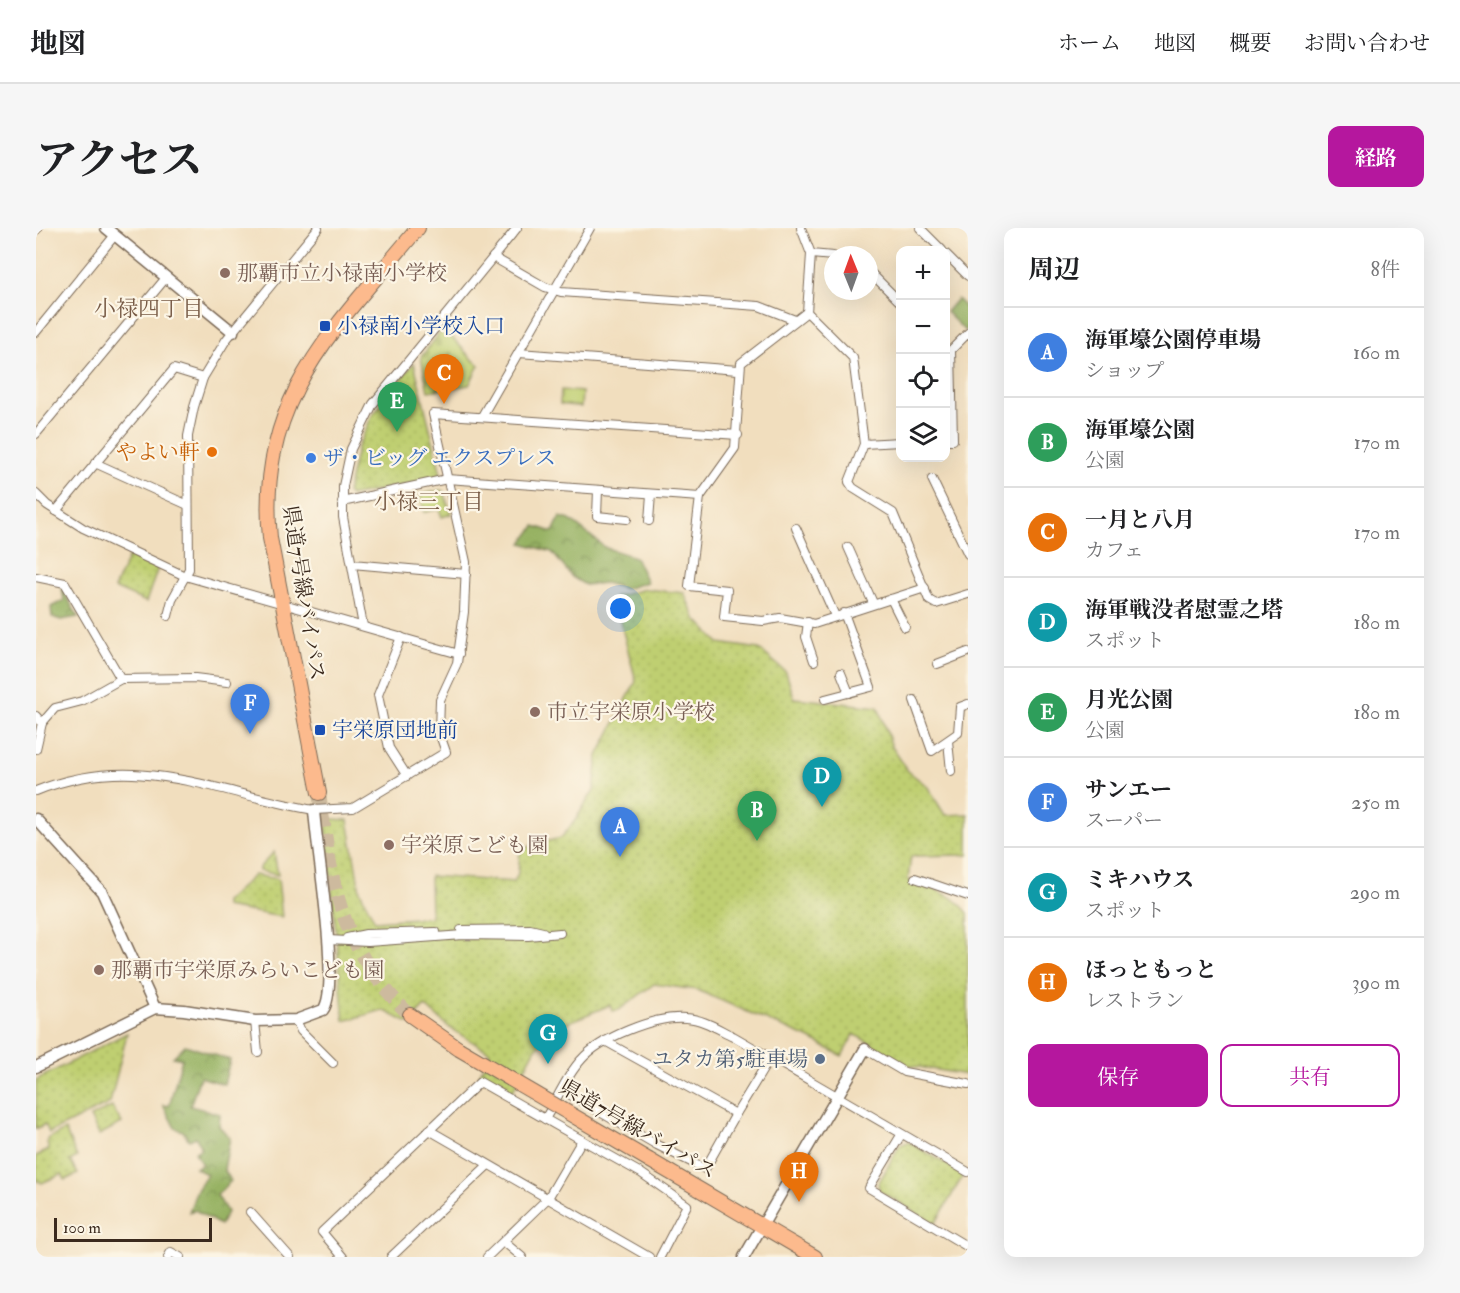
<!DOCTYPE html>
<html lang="ja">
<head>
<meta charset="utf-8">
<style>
  :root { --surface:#fff; --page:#f6f6f6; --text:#202124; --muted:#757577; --line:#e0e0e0; --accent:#b5179e }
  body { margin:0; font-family:"IM FELL Double Pica","Noto Serif JP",serif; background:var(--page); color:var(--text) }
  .controls { position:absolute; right:18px; top:18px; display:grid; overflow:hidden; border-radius:12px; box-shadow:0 6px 24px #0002 }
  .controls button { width:54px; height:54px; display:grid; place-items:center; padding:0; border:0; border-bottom:2px solid var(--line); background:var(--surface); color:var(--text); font:30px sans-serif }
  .compass { position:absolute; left:788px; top:18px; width:54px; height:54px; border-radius:50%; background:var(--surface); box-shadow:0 6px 24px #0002; rotate:359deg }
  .scale { position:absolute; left:18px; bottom:15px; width:158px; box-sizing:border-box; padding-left:6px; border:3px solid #3b2a1e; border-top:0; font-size:16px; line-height:21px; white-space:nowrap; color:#3b2a1e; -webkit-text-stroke:4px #fcf5e5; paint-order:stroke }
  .you { position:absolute; left:585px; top:381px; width:21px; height:21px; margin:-15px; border:4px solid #fff; border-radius:50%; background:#1a73e8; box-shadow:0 0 0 9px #1a73e833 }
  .badge { display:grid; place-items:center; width:39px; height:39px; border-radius:50%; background:var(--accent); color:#fff; font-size:20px; font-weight:700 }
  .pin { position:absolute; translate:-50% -50px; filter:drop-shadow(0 2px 3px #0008) }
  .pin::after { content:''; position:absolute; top:32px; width:21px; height:18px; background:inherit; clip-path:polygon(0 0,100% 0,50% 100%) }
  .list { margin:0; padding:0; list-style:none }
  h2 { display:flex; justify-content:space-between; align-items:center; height:78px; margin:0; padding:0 24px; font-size:26px }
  h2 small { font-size:20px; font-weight:400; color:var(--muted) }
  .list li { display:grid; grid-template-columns:39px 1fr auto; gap:18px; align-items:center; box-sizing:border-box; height:90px; padding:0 24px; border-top:2px solid var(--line) }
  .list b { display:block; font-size:22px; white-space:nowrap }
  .list p { margin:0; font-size:20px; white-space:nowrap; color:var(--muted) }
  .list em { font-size:20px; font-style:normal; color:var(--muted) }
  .actions { display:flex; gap:12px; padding:18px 24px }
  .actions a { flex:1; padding:14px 0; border:2px solid var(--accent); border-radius:12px; text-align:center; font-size:21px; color:var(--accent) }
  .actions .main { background:var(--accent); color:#fff }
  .icon { flex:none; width:33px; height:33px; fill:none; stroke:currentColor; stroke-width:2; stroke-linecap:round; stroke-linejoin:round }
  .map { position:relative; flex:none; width:932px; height:1029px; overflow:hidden; border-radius:12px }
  header { display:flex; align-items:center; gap:36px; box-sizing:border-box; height:84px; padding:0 30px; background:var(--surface); border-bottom:2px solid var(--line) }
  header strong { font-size:28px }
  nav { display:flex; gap:33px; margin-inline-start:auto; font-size:21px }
  .intro { display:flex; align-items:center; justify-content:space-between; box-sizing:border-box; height:144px; padding:0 36px }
  h1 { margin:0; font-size:42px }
  .button { padding:15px 27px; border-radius:12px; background:var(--accent); color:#fff; font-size:21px; font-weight:700 }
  main { display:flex; gap:36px; padding:0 36px }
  aside { flex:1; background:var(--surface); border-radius:12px; box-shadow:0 6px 24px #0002 }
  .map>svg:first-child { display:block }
  .grass { fill:url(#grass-dots); stroke:#7d7c48; stroke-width:1.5 }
  .forest { fill:url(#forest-crowns); stroke:#696e40; stroke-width:1.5 }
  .cemetery { fill:url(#cemetery-stones); stroke:#7d7c48; stroke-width:1.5 }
  .garden { fill:#bfcf71; stroke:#7d7c48; stroke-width:1.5 }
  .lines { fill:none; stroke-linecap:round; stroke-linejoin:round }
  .primary-tunnel { stroke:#cdba9e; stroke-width:14; stroke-dasharray:14 7; stroke-linecap:butt }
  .minor-casing { stroke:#7b6956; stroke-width:10 }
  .tertiary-casing { stroke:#7b6956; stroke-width:13 }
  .primary-casing { stroke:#7b6956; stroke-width:16 }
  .minor { stroke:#fff; stroke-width:8 }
  .tertiary { stroke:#fff; stroke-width:10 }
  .primary { stroke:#fcba8d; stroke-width:14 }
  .primary-bridge-casing { stroke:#7b6956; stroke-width:16; stroke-linecap:butt }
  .primary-bridge { stroke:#fcba8d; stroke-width:14 }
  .education-dot { fill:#8d6e63; stroke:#fcf5e5; stroke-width:2 }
  .transit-dot { fill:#1a4fb4; stroke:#fcf5e5; stroke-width:2 }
  .food-dot { fill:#e8710a; stroke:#fcf5e5; stroke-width:2 }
  .shop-dot { fill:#3f7fe0; stroke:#fcf5e5; stroke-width:2 }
  .service-dot { fill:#5c6f8a; stroke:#fcf5e5; stroke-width:2 }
  .labels { text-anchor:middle; stroke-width:4.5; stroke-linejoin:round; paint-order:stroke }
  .education-label { font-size:21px; fill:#785e54; stroke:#fcf5e5; text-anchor:start }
  .transit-label { font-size:21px; fill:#164399; stroke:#fcf5e5; text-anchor:start }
  .food-label { font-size:21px; fill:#c56008; stroke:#fcf5e5; text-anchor:end }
  .shop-label { font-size:21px; fill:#366cbe; stroke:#fcf5e5; text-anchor:start }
  .street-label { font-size:21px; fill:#3b2a1e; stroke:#fcf5e5 }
  .service-label { font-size:21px; fill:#4e5e75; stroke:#fcf5e5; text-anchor:end }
  .neighbourhood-label { font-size:22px; fill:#785b46; stroke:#fcf5e5 }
</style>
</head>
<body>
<header>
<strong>地図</strong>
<nav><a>ホーム</a><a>地図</a><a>概要</a><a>お問い合わせ</a></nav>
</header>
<div class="intro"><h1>アクセス</h1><a class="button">経路</a></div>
<main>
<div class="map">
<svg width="932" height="1029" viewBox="0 0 932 1029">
  <defs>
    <pattern id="grass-dots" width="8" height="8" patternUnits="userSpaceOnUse" patternTransform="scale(1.5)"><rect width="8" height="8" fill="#bfcf71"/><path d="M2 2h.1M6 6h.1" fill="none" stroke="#a5b261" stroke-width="1.8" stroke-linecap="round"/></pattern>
    <pattern id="forest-crowns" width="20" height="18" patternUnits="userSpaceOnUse" patternTransform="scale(1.5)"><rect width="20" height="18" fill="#97b263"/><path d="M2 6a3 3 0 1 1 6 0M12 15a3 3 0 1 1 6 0" fill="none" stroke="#7c9151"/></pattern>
    <pattern id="cemetery-stones" width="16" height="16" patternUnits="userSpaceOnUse" patternTransform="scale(1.5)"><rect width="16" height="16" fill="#bfcf71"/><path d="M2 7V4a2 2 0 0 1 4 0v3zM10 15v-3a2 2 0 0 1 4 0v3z" fill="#a5b261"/></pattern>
  </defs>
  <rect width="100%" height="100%" fill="#fcf5e5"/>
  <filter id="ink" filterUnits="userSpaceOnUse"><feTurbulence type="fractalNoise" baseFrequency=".0167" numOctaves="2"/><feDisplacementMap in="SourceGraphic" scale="12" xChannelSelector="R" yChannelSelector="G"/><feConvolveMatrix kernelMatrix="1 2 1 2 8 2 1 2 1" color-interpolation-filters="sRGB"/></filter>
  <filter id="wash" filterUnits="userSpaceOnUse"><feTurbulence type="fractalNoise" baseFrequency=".008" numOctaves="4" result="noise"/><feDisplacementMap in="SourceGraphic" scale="24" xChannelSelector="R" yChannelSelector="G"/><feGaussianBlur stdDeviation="1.35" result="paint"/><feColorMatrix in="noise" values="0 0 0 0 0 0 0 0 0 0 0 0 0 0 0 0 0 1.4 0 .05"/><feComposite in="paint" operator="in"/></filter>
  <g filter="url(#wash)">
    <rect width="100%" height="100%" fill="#f1debe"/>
    <!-- grass -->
    <g class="grass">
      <path d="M378,135l27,111 -5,5 -86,17 -3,-3 10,-44 15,-33z"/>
      <path d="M93,328l29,12 -12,34 -32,-14z"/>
      <path d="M609,361l39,4 11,25 24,25 40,6 27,23 8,26 84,9 14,40 16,24 19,15 18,29 23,-1v41l-57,1 -3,24c23,9 44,12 60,33v162l-61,-10 -53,-31 -12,22 -34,-18 -111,-48 -43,-6 -35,26 -7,1 -2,-6 -43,18 -31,25 -25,46 -32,-18 11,-24 -39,-23 -26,-23 -17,17 -25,-13 -39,11 -18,-196 6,-6 16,1 12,71 15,30 56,-4 -1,-41 84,6 4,-9 2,-21 12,-7 29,-7 15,-19 18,-29 4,-34 38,-75 -22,-84z"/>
      <path d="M238,624l4,23 -19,-4v-3z"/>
      <path d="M218,647l24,4 4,38 -57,-10v-5z"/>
      <path d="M91,805l-17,70 -61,30 -4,-9 -9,5v-49z"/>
      <path d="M76,879l10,16 -23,12 -9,-18z"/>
      <path d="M29,902l12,27 -7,4 8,13 -13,6 -3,-6 -20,9 -6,-3v-24l13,-6 -2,-7 2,-5z"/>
      <path d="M872,914l56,32 -29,50 -55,-33 -2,-7 22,-39z"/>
    </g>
    <!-- forest -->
    <g class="forest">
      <path d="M921,71l11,11v18l-3,3 -19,-19z"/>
      <path d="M524,289l10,3 36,28 29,9 12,25 -22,7 -20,-6 -20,2 -13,-8 -20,-25 -30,-9 13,-17 18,6z"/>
      <path d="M26,360l16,29 -17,3 -9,-3 -1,-10 13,-6z"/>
      <path d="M149,817l45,15 -6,24 -24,-7 -10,29 30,8 -1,12 11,12 -6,31 7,12 -14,14 10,17 -7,13 -25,-15 -6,2 7,-20 11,-18 -12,-6 7,-3 -7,-13 6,-3 -5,-12 -7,3 -6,-9 -8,-3 -12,-23 6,1 13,-47 -9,-2z"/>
    </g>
    <!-- cemetery -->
    <path class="cemetery" d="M407,101c14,11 22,25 36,36l-10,20 -41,6 -7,-34z"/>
    <!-- garden -->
    <g class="garden">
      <path d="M525,162l21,2 -1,15 -21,-3z"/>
      <path d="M405,262l3,1 7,23 -9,3 -3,-8 -15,3 -4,-18z"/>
    </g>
  </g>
  <g filter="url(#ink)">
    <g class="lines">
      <!-- primary-tunnel -->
      <path class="primary-tunnel" d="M283,565c14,94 19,153 91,222"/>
      <defs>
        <g id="minor">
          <path d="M765,0l10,26 -4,58 -66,51 -6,85 -35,49 -11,89 38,4 -3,27 39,4 17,-3 34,6 111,-36"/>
          <path d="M884,0l22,22"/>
          <path d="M0,2l2,-2"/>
          <path d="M775,26l22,2"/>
          <path d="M910,26l22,22"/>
          <path d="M457,29l52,30 16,5 198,14 36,14"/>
          <path d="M833,43l31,31"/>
          <path d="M771,84l46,46 11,86 -15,38 4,6 40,25 36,87 7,4 32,-10"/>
          <path d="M0,104l79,-97"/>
          <path d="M483,125l219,17"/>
          <path d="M446,188l108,-188"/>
          <path d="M0,206l129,-155"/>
          <path d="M910,212h7l-2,-90 17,-17"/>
          <path d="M828,216l36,-2"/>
          <path d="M59,235l93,42"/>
          <path d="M896,251l36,75"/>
          <path d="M562,262l-1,26 30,3"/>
          <path d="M0,266l11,11 36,23 102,48 274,78"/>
          <path d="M306,274l105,-23 253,18"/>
          <path d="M20,283l118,-142 29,9"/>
          <path d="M613,293l2,-27"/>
          <path d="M760,300l39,88"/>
          <path d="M812,319l25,56"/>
          <path d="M316,336l114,10"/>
          <path d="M0,349l29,6 56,96"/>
          <path d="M855,371l14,28"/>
          <path d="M132,388l4,-16 17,-31 -1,-133 6,-29 9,-29 23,-38 92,-112"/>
          <path d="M772,394l-2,15 8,24"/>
          <path d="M327,398l-20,-109v-31l8,-37 22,-45 144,-176"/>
          <path d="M365,409l-23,58 11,53 18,28"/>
          <path d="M901,436l31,-12"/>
          <path d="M805,445l8,20"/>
          <path d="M789,471l46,-12 -27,-74"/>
          <path d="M878,472l18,51 26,-18 2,-26 8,-3"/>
          <path d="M0,488l6,7 13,-15 27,-7 39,-22 74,-1 32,4"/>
          <path d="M912,513l3,30"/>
          <path d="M0,521l6,-26"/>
          <path d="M0,563c103,-41 178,2 278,19l39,-2 93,-56 -7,-20 1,-32 17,-37 7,-51 2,-50 -33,-148 305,21"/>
          <path d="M879,650l53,18"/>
          <path d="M425,702l69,-1 13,3"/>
          <path d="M311,710l19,-4 70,-2"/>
          <path d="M292,712l40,2 95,-7 65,1 32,-3"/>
          <path d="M260,792l5,11 32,32"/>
          <path d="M219,793l3,31"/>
          <path d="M569,813l131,73 34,-56"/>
          <path d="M829,821l39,23 64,12"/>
          <path d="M526,862l95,55 48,24 31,-55"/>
          <path d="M509,891c12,-19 21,-43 36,-59 19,-22 75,-45 105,-42 17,1 32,11 47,18l235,136"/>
          <path d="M393,902l220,127"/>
          <path d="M865,907l-32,53 99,59"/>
          <path d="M546,912l59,33 46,32 -27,52"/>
          <path d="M214,984l40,45"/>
          <path d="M468,1014l18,15"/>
          <path d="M132,1029l3,-5 9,5"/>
          <path d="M307,1029l-21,-25 158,-150 102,58 -34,58 -61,59"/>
          <path d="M355,1029l97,-92"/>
        </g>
        <g id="tertiary">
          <path d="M70,0l127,104"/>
          <path d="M0,591l66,73 53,116"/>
          <path d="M0,839l119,-59 29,2 71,11 41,-1 27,-10c18,-22 -7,-164 -9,-200"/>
          <path d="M708,1029l121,-208"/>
        </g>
        <g id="primary">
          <path d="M283,565l-49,-255c-14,-141 66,-210 148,-310"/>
          <path d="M374,787l49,34"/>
          <path d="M613,932l166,97"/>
        </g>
      </defs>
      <!-- minor casing -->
      <use href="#minor" class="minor-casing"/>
      <!-- tertiary casing -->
      <use href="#tertiary" class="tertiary-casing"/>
      <!-- primary casing -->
      <use href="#primary" class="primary-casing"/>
      <!-- minor -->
      <use href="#minor" class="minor"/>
      <!-- tertiary -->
      <use href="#tertiary" class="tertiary"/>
      <!-- primary -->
      <use href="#primary" class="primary"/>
      <defs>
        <path id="primary-bridge" d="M423,821l190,111"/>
      </defs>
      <!-- primary-bridge casing -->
      <use href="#primary-bridge" class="primary-bridge-casing"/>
      <!-- primary-bridge -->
      <use href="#primary-bridge" class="primary-bridge"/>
    </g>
  </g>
  <!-- markers -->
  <g class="education-dot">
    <circle cx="189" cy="45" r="6"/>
    <circle cx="499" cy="484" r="6"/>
    <circle cx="353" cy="617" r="6"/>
    <circle cx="63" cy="742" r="6"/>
  </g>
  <g class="transit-dot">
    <rect x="283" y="92" width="12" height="12" rx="3"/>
    <rect x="278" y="496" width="12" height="12" rx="3"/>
  </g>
  <circle class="food-dot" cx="176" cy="224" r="6"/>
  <circle class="shop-dot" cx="275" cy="230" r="6"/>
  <circle class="service-dot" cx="784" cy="831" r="6"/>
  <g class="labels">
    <!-- education labels -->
    <g class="education-label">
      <text x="201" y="52">那覇市立小禄南小学校</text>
      <text x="511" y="491">市立宇栄原小学校</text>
      <text x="365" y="624">宇栄原こども園</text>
      <text x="75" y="749">那覇市宇栄原みらいこども園</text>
    </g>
    <!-- transit labels -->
    <g class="transit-label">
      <text x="301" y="105">小禄南小学校入口</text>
      <text x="296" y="509">宇栄原団地前</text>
    </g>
    <!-- food labels -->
    <g class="food-label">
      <text x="164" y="231">やよい軒</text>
    </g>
    <!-- shop labels -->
    <g class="shop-label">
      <text x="287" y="237">ザ・ビッグ エクスプレス</text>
    </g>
    <!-- street labels -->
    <g class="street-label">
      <text transform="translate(268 365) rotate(81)" y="7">県道7号線バイパス</text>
      <text transform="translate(602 901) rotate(30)" y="7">県道7号線バイパス</text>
    </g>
    <!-- service labels -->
    <g class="service-label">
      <text x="772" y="838">ユタカ第5駐車場</text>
    </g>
    <!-- neighbourhood labels -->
    <g class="neighbourhood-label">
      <text x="113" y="88">小禄四丁目</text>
      <text x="393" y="281">小禄三丁目</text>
    </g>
  </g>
</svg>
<div class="controls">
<button>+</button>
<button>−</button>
<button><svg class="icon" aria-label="locate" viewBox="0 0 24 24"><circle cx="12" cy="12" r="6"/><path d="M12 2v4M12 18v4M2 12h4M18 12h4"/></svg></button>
<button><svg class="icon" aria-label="layers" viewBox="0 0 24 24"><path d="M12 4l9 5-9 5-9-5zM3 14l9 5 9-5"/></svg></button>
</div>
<svg class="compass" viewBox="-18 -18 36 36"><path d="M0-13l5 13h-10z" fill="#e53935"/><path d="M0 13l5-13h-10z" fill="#757577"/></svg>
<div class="scale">100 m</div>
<div class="you"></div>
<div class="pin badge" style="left:584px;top:629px;background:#3f7fe0">A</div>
<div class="pin badge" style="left:721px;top:613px;background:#2e9e5b">B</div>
<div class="pin badge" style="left:408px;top:176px;background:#e8710a">C</div>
<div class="pin badge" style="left:786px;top:579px;background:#0f9aa8">D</div>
<div class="pin badge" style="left:361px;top:204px;background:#2e9e5b">E</div>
<div class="pin badge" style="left:214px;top:506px;background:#3f7fe0">F</div>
<div class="pin badge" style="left:512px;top:836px;background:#0f9aa8">G</div>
<div class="pin badge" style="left:763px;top:974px;background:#e8710a">H</div>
</div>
<aside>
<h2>周辺<small>8件</small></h2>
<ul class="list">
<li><span class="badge" style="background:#3f7fe0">A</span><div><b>海軍壕公園停車場</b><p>ショップ</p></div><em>160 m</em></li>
<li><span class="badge" style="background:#2e9e5b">B</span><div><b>海軍壕公園</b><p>公園</p></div><em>170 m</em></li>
<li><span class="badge" style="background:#e8710a">C</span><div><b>一月と八月</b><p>カフェ</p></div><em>170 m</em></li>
<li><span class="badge" style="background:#0f9aa8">D</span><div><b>海軍戦没者慰霊之塔</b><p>スポット</p></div><em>180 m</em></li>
<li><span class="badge" style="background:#2e9e5b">E</span><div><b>月光公園</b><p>公園</p></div><em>180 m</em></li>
<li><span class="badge" style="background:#3f7fe0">F</span><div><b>サンエー</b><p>スーパー</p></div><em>250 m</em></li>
<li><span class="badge" style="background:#0f9aa8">G</span><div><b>ミキハウス</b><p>スポット</p></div><em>290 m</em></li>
<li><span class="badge" style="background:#e8710a">H</span><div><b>ほっともっと</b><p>レストラン</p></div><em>390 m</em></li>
</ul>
<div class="actions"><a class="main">保存</a><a>共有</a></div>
</aside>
</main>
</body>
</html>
